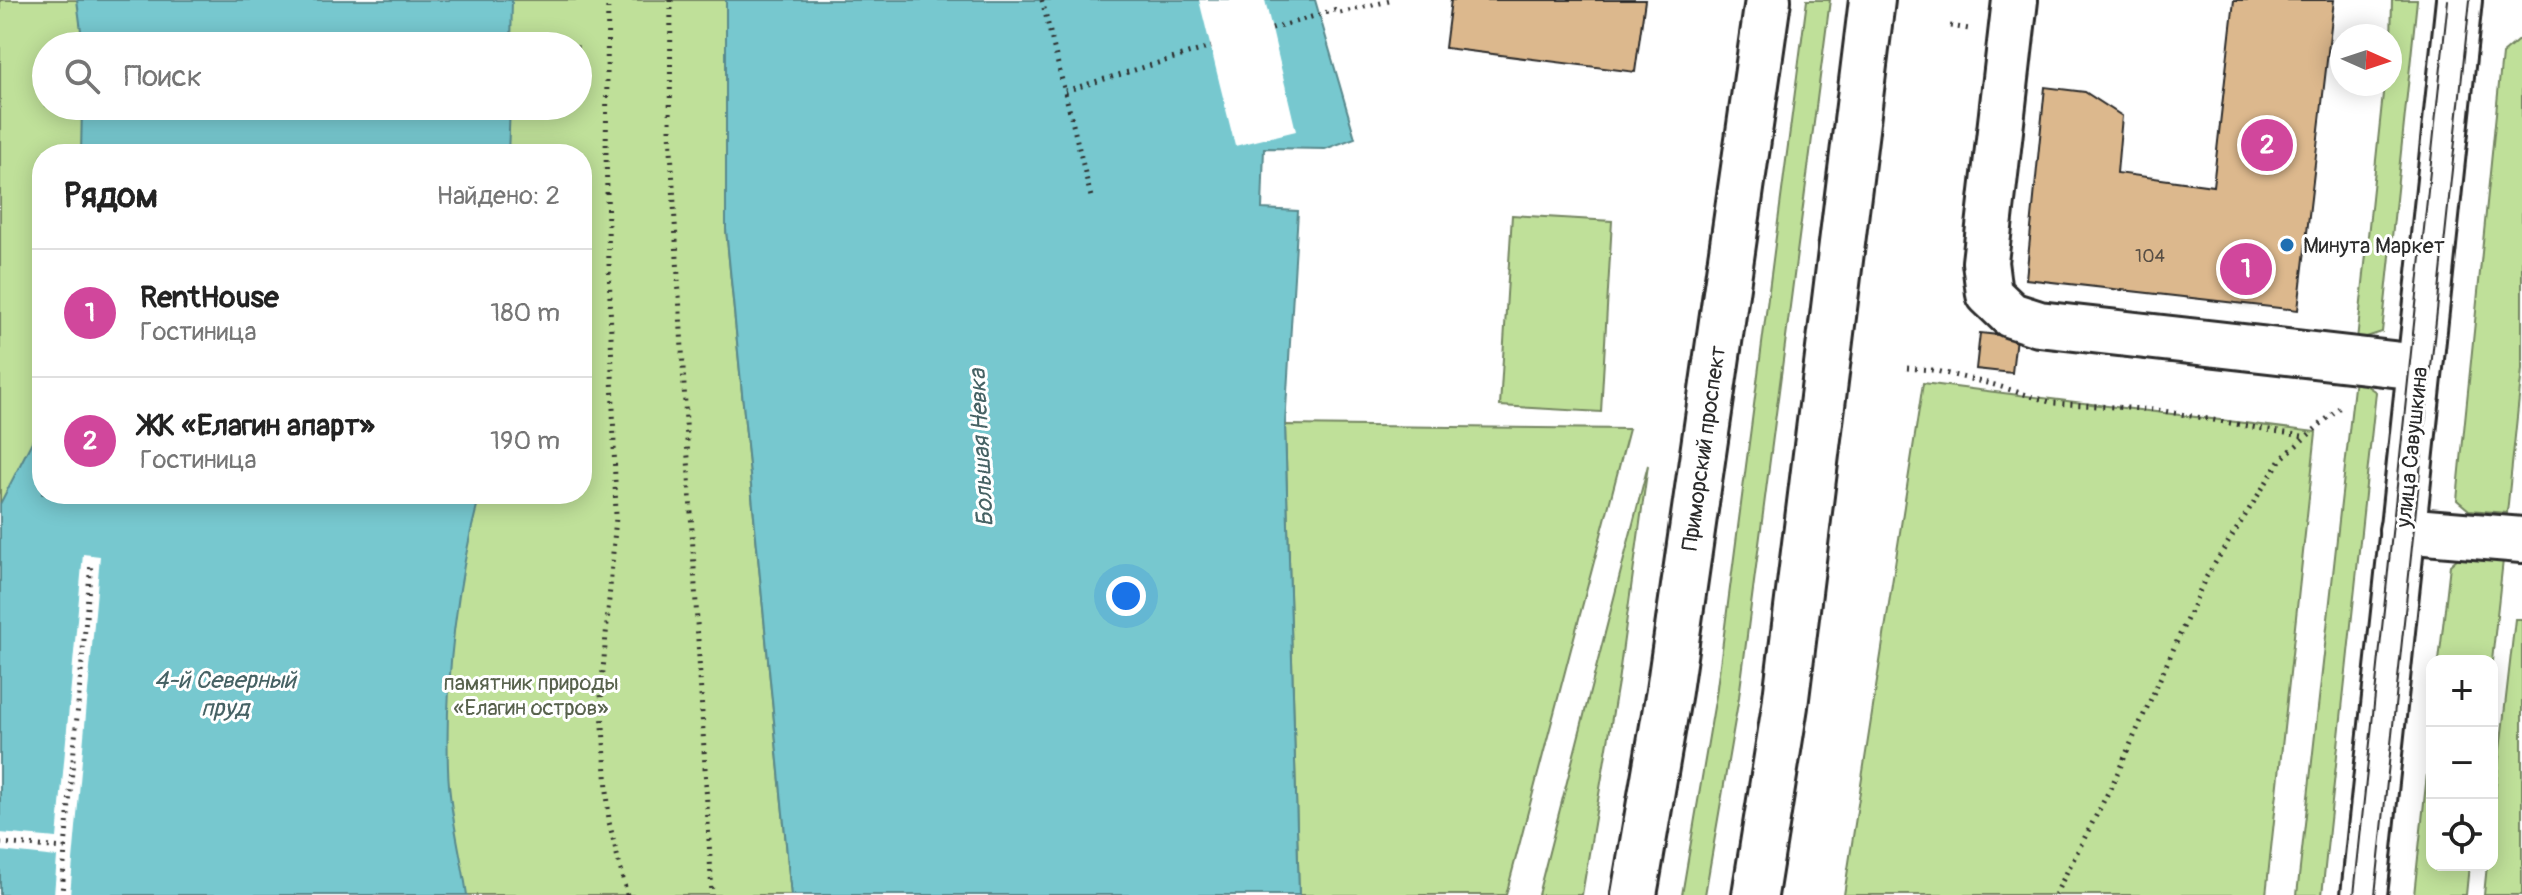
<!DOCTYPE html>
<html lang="ru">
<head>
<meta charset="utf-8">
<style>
  :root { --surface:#fff; --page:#f2f2f2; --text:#222; --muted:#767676; --line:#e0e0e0; --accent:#1f6fb2 }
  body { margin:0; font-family:Pangolin,sans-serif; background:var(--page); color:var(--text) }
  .controls { position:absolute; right:24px; bottom:24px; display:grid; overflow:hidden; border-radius:16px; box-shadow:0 4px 20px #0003 }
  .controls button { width:72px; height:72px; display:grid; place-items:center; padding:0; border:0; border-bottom:2px solid var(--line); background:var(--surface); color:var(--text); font:40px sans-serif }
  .compass { position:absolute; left:2330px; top:24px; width:72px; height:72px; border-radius:50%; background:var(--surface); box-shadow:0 4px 20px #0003; rotate:93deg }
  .you { position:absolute; left:1126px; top:596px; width:28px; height:28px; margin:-20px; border:6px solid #fff; border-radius:50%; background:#1a73e8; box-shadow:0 0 0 12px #1a73e833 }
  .badge { display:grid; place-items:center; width:52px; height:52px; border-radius:50%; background:var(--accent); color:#fff; font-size:26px; font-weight:700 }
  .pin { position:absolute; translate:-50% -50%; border:4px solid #fff; box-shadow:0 2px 8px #0006 }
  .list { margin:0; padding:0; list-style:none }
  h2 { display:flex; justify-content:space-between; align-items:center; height:104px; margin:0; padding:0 32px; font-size:34px }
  h2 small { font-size:26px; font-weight:400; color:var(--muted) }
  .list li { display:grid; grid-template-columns:52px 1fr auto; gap:24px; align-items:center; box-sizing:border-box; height:128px; padding:0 32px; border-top:2px solid var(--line) }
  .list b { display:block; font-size:30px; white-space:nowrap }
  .list p { margin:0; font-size:26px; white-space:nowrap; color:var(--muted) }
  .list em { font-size:26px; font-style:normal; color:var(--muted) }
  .icon { flex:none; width:44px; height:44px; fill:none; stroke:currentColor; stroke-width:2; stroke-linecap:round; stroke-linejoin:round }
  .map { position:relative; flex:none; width:2522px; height:895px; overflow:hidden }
  .search { position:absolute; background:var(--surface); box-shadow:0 4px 20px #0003; left:32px; top:32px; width:560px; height:88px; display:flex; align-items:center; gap:20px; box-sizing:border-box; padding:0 28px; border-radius:44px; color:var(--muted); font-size:30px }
  .panel { position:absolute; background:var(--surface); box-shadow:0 4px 20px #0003; left:32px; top:144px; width:560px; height:360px; border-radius:32px }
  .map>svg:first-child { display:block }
  .green { fill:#bfe099; stroke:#758662; stroke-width:2; fill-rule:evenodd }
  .water { fill:#77c8cf; stroke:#59898d; stroke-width:2 }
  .pier { fill:#fff }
  .building { fill:#dcb88d; stroke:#2b2b2b; stroke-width:2 }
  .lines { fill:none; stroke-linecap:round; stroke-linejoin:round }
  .minor-casing { stroke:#2b2b2b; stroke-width:50 }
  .major-casing { stroke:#2b2b2b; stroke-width:50 }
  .path { stroke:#2b2b2b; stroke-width:5; stroke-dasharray:2 6; stroke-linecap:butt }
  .minor { stroke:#fff; stroke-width:44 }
  .major { stroke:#fff; stroke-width:44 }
  .tram { stroke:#2b2b2b; stroke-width:2 }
  .poi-dot { fill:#1f6fb2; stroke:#fff; stroke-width:3 }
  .labels { text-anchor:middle; stroke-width:6; stroke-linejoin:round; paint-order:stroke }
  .number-label { font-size:18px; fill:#574e44 }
  .poi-label { font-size:22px; fill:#2b2b2b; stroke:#fff; text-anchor:start }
  .street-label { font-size:22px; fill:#2b2b2b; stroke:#fff }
  .park-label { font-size:22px; fill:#57614c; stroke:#fff }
  .water-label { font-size:24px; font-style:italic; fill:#466264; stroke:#fff }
</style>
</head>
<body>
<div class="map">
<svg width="2522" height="895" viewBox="0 0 2522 895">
  <rect width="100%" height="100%" fill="#fff"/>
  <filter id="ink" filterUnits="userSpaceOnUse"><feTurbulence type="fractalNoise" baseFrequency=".0125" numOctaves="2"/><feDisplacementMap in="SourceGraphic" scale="16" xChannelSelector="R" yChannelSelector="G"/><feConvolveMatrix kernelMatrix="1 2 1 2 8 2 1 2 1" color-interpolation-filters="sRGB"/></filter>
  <g filter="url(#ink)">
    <!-- green -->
    <g class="green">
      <path d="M0,0h726v229l65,666h-791zM46,46h532v60h-532zM42,154h540v340h-540z"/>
      <path d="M1807,0h23l-91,697 -34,198h-23l34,-200z"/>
      <path d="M2392,0h25l-35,332 -25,8 27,-256h6z"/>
      <path d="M2522,37v332l-15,144 -38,-3 -12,-10 45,-446z"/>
      <path d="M1512,215l100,6 -11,191 -101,-6z"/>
      <path d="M2355,378l21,14 -54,503h-25z"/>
      <path d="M1923,383l393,49 -50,463h-422z"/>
      <path d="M1285,425l344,4 -123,466h-207z"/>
      <path d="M1648,465l-30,217 -36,213h-44z"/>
      <path d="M2459,557l44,3 -11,101h-53l11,-96z"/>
      <path d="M2515,619h7v276h-38l3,-30h5v-45z"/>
      <path d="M2432,728v137h37l-3,30h-52z"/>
    </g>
    <!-- water -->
    <g class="water">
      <path d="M77,0h435l-1,46h-428z"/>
      <path d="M726,0h589l40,138 -30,11 -61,-1 -2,61 36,2 -13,214 14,470h-508l-65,-666z"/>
      <path d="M82,106h428l-2,48h-427z"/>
      <path d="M42,373v121h438c-23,87 -35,183 -32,274 1,41 13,85 19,127h-467v-391l42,-82z"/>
    </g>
    <!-- pier -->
    <g class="pier">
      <path d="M1199,0h66l31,131 -61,15z"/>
      <path d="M83,554l17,2 -30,339h-16l3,-38 -57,-6v-18l57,5z"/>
    </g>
    <!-- building -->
    <g class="building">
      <path d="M1451,0h194l-10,72 -190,-24z"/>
      <path d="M2234,0h100l-36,310 -272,-31 19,-192 40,5 37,24 -5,57 96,13z"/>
      <path d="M1980,333l36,4 -4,36 -36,-4z"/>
    </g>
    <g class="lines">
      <defs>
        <g id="minor">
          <path d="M2015,0l-30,262 4,32 22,21 28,9 380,43"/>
          <path d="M2402,530l120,10"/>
        </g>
        <g id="major">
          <path d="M1634,895l35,-204 99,-691"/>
          <path d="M1755,895l30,-189 87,-706"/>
          <path d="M2364,895l95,-895"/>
        </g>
      </defs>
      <!-- minor casing -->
      <use href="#minor" class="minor-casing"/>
      <!-- major casing -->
      <use href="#major" class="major-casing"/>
      <!-- path -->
      <g class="path">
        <path d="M608,0l-2,154 10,363 -15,177 8,128 18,73"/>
        <path d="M671,0l-1,131 42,764"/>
        <path d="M1042,0l49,197"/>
        <path d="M1950,26l19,3"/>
        <path d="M1272,29l62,-19 6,3 53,-13"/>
        <path d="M1065,91l146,-44"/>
        <path d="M1907,368l25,2 63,15 58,18 105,7 144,26"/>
        <path d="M0,843l65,5 -3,47"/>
        <path d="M65,848l26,-285"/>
        <path d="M2055,895l58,-112 92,-204 76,-120 58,-51"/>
      </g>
      <!-- minor -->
      <use href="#minor" class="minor"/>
      <!-- major -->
      <use href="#major" class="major"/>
      <!-- tram -->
      <g class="tram">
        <path d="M2354,895l94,-895"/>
        <path d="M2375,895l95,-895"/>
      </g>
    </g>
  </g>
  <!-- markers -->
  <circle class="poi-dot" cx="2287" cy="245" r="8"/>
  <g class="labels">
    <!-- number labels -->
    <g class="number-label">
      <text x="2150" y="262">104</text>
    </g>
    <!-- poi labels -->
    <g class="poi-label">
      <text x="2303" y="253">Минута Маркет</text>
    </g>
    <!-- street labels -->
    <g class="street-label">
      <text transform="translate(2411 447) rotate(-84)" y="8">улица Савушкина</text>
      <text transform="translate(1703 448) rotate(-82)" y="8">Приморский проспект</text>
    </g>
    <!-- park labels -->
    <g class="park-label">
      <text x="531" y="690">памятник природы<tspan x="531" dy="25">«Елагин остров»</tspan></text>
    </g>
    <!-- water labels -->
    <g class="water-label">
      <text transform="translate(981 448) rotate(-93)" y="8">Большая Невка</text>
      <text x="225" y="688">4-й Северный<tspan x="225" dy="28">пруд</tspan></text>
    </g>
  </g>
</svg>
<div class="controls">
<button>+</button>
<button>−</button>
<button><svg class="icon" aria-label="locate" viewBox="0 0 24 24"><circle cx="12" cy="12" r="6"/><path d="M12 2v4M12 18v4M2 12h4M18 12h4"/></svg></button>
</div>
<svg class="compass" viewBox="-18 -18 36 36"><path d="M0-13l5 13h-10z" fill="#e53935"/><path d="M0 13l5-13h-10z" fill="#767676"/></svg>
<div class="you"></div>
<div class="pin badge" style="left:2246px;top:269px;background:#d1479c">1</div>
<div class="pin badge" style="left:2267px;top:145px;background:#d1479c">2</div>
<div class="search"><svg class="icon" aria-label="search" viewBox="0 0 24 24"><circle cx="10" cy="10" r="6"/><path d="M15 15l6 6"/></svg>Поиск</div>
<section class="panel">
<h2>Рядом<small>Найдено: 2</small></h2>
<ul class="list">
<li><span class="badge" style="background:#d1479c">1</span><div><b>RentHouse</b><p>Гостиница</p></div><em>180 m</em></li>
<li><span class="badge" style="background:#d1479c">2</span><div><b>ЖК «Елагин апарт»</b><p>Гостиница</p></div><em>190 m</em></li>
</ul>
</section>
</div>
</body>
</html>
